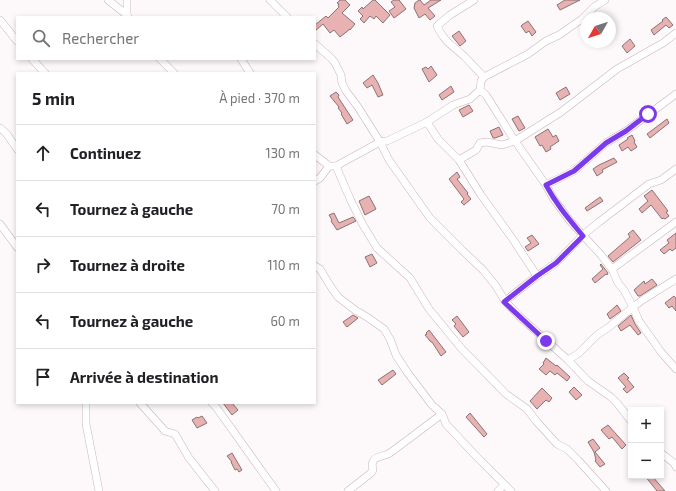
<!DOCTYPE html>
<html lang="fr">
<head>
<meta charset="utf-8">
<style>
  :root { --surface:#fff; --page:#f2f2f2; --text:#202124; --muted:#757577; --line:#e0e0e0 }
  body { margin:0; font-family:"Exo 2",sans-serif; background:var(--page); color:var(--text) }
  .controls { position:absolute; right:12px; bottom:12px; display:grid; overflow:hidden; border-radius:0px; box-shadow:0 2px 6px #0003 }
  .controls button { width:36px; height:36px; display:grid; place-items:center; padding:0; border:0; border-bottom:1px solid var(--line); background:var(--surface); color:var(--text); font:20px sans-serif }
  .compass { position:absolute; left:580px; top:12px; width:36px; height:36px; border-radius:50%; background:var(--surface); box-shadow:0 2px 6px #0003; rotate:231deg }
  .stop { position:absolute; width:12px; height:12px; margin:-9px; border:3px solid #7c3aed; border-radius:50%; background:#fff }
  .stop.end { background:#7c3aed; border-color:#fff; box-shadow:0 1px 4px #0008 }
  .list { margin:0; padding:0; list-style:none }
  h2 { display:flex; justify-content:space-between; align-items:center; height:52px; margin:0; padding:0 16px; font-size:17px }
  h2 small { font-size:13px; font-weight:400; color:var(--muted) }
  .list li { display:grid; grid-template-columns:26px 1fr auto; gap:12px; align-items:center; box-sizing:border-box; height:56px; padding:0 16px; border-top:1px solid var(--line) }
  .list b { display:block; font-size:15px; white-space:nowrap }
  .list em { font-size:13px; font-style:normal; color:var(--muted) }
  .icon { flex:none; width:22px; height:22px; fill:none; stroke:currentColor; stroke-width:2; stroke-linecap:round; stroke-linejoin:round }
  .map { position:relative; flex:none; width:676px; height:491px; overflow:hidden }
  .search { position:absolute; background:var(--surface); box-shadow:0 2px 6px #0003; left:16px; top:16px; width:300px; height:44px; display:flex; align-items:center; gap:10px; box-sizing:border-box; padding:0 14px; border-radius:0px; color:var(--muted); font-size:15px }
  .panel { position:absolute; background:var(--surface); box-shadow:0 2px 6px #0003; left:16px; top:72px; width:300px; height:332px; border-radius:0px }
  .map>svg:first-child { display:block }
  .building { fill:#e8b1b2; stroke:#8b7273 }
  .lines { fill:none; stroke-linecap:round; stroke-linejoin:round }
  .minor-casing { stroke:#ccb3ba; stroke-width:8 }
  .minor { stroke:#fff; stroke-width:7 }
  .route { stroke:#7c3aed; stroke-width:5 }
</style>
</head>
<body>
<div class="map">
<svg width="676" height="491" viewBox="0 0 676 491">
  <rect width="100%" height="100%" fill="#fdf8f9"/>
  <!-- building -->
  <g class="building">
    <path d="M340,0h5l5,5 -8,8 13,11 -5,6v-1l-10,8 -6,-7 -4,3 -7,-9 -8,7v-6l11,-9 2,2 11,-11 -1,-2 1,-1 -2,-1z"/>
    <path d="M373,0h2l15,15 -7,8 -7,-7 -2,3 -4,-3 -6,7 -4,-4 3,-3 -5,-5 4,-4 1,2z"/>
    <path d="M394,0h5l7,9 -12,9 -5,-7 6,-4 -4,-5z"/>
    <path d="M419,0h1l4,5 7,-5h10l-13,8 7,8 -5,4 -5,-6 -6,4 -5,-10 1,-5z"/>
    <path d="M565,0h15l-20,10 -3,-5z"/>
    <path d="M666,17l7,8 -4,3 -3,-3 -12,10 -3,-5 12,-9 -1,-1z"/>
    <path d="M528,21l8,11 -4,4 -3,-5 -3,2 -5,-7 1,-1z"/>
    <path d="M459,31l7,10 -6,5 -8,-10z"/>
    <path d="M630,39l5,7 -8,7 -5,-7z"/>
    <path d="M431,66l6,9 -8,7 -7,-13 4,-2 2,2z"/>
    <path d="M373,75l5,8 5,12 -5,2 -6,-12 -5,3 -4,-5z"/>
    <path d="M451,86l3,6 -12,8 -3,-5z"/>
    <path d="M566,87l4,7 -10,6 -4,-7z"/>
    <path d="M336,92l3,3 -1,2 15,23 -6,4 -6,-10 1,-1 -4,-5 1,-1 -9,-11z"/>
    <path d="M469,105l4,6 -10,6 -4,-7z"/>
    <path d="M518,116l7,12 -6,3 -7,-12z"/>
    <path d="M667,119l2,4 -19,15 -3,-4z"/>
    <path d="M499,127l4,8 -8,3h-2l-3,-7z"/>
    <path d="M548,129l5,8 3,-2 3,6 -9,6 1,2 -5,3 -4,-7 -2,1 -5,-9z"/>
    <path d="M632,135l3,6 -1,1 3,5 -6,4 -3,-4 -6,4 -3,-6 9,-6 -1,-1z"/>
    <path d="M614,158l3,4 -15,8 1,2 -6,4 -4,-7 6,-4z"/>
    <path d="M457,172l3,5 -3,2 11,14 -1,1 4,5 -7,6 -3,-3 3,-3 -15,-20z"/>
    <path d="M652,190l16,21 -2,1 3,4 -4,3 -2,-1 -1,1 -11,-14 -9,8 -3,-4 9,-8 -4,-5z"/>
    <path d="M369,196l7,13 -11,6 -6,-14z"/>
    <path d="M600,197l3,4 -16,10 -2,-3z"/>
    <path d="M334,213l5,10 14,-6 3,4 -19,9 -6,-9 1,-1 -3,-5z"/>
    <path d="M633,230l8,10 -28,22 -5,-6 22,-19 -2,-3z"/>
    <path d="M676,233v15l-4,3 -2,-2 -6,5 -4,-4 9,-7 -2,-3z"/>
    <path d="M532,235l7,9 -11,7 -3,-4 6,-4 -4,-5z"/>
    <path d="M372,254l5,9 -7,4 -5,-10z"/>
    <path d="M601,264l7,9 -1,2 -1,-1 -11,9 -3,-4 11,-10 -3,-4z"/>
    <path d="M652,279l5,6 -17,11h-2l-4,-6 10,-9 1,3z"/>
    <path d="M674,296l2,2v13l-4,-5 -3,2 -4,-5z"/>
    <path d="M617,305l4,6 -11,8 -3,-5z"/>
    <path d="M353,315l5,3 -11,9 -4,-5z"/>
    <path d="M631,315l4,9 6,9 -3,2 -8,-10 -9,6 -3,-5z"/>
    <path d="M457,316l12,16 -6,5 -9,-11 2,-2 -4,-4z"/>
    <path d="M429,330l17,22 -5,4 -9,-14h-1l-6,-7 2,-1 -1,-1z"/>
    <path d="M546,358l10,8 1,-1 13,12 -3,4 -10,-8 -2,2 -5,-4 -4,4 -7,-6 5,-5 -1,-1z"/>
    <path d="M393,370l3,4 -14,11 -4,-5z"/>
    <path d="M624,373l5,5 -2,1 7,8 -7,6 -4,-4 3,-2 -8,-9z"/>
    <path d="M574,387l8,8 -6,5 -7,-8z"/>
    <path d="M542,388l10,10 -3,4 -3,-2 -9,9 -7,-8z"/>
    <path d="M223,403h9l6,7 -6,5z"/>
    <path d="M470,413l17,21 -3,3 -18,-20z"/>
    <path d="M202,416l5,7 -10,5 -5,-8 5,-3 1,1z"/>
    <path d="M608,425l18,20 -4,4 -10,-12 -3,2 -8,-9z"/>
    <path d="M593,439l7,9 -5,4 10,12 -5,3 -5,-6 1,-1 -2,-8 -6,-10z"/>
    <path d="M232,453l10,17 -3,2 -2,-3 -2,1 -4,-8h1l-5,-6z"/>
    <path d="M645,476h7l13,15h-8z"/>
  </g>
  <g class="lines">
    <defs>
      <g id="minor">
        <path d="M108,0l19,15"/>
        <path d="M127,0v15l1,2"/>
        <path d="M270,0l17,17"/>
        <path d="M0,20l17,21"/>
        <path d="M315,44l16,14 4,5 6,12 1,8 4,8 12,16 22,35 9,18 41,58 33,33 20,19 13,16 9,15 14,15 49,44 20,21 23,16 6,6 14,18"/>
        <path d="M32,59l13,14"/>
        <path d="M160,59l14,14"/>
        <path d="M241,59l9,14"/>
        <path d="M484,77l44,-23 18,-13 13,-6 23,-16 12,-12 11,-7"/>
        <path d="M480,90l6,5 29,46 31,44 7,13 17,23 31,34 11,14 6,14 6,7 9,17 6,14 22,31 15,17"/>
        <path d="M427,122l11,17 21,21 22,35 31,43 25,38"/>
        <path d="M0,128l6,5 11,16"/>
        <path d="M315,155l14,11"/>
        <path d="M459,160l17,-10 4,-7 7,-1 15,3 13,-4 46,-29 56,-43 46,-26 13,-10"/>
        <path d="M336,166l15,35 12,24 14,23 33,30 19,31 32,39 45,46 21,15 10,13 20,22 10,5 11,11 28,31"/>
        <path d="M315,181l5,-3 9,-12h7l44,-24 7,-1 40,-19 26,-17 17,-6 10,-9 1,-9 3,-4c-7,-7 -13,-14 -20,-21 -12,-11 -20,-14 -27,-30l13,-11 24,-15"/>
        <path d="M546,185l28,-14 32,-28 20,-12 50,-37"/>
        <path d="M0,224l17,23"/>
        <path d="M315,266l5,3 11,18 7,10 17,13 12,7 17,12 6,10 6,16 11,17 25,33 10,9 4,10 28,30 37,37"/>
        <path d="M612,269l64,-47"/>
        <path d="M505,301l32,-25 19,-13 27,-28 16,-13 50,-38 12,-4 15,-11"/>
        <path d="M568,360l11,-7 18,-18 12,-8 24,-20 11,-8 32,-20"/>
        <path d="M86,403v21l13,67"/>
        <path d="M140,403l25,28 10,3 14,24 26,33"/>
        <path d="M212,403l4,4 60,84"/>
        <path d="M661,453l13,10 2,4"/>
        <path d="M348,491l23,-18 2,-3c-4,-15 9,-12 17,-17l52,-39"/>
        <path d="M498,491l6,-6"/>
      </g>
    </defs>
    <!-- minor casing -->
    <use href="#minor" class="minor-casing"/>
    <!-- minor -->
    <use href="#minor" class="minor"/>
  </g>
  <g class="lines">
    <!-- route -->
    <path class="route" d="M546,341l-42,-39 33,-26 19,-13 27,-27c-14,-17 -27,-32 -37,-51l28,-14 32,-28 20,-12 22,-17"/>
  </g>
</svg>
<div class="controls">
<button>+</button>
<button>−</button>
</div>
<svg class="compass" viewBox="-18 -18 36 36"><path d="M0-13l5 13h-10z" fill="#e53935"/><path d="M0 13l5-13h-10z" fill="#757577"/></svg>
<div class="stop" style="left:648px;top:114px"></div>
<div class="stop end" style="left:546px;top:341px"></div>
<div class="search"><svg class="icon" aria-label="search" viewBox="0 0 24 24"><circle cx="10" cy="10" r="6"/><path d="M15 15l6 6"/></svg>Rechercher</div>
<section class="panel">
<h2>5 min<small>À pied · 370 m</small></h2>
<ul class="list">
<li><svg class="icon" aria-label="ahead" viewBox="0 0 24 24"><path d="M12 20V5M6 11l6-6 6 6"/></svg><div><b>Continuez</b></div><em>130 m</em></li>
<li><svg class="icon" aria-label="left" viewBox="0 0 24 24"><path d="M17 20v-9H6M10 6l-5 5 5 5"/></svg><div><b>Tournez à gauche</b></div><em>70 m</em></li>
<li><svg class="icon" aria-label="right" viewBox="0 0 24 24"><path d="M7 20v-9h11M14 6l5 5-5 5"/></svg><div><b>Tournez à droite</b></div><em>110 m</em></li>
<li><svg class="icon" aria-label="left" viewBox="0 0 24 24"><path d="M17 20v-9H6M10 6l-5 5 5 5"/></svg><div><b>Tournez à gauche</b></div><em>60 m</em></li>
<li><svg class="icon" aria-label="arrive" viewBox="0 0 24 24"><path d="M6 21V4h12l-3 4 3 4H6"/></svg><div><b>Arrivée à destination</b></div></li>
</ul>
</section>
</div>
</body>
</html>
